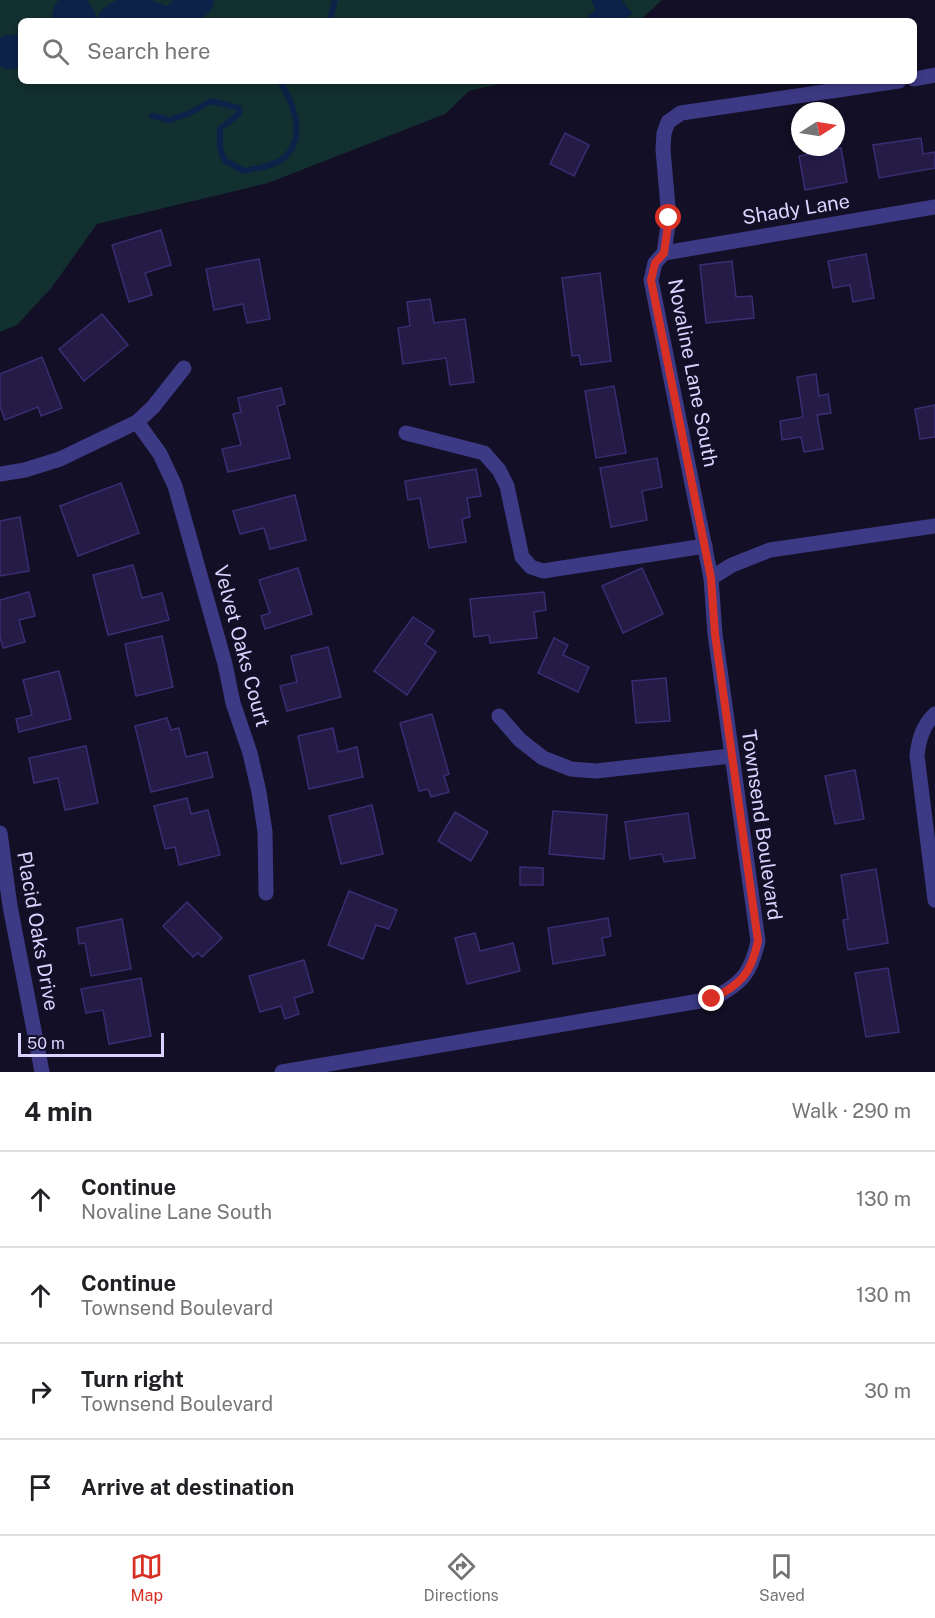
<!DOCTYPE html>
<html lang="en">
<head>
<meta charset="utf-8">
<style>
  :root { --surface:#fff; --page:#f2f2f2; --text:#202124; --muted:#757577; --line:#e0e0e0; --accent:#d93025 }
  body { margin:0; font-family:"Public Sans",sans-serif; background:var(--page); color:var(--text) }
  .compass { position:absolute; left:791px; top:102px; width:54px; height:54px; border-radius:50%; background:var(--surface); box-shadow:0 3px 9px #0003; rotate:78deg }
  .scale { position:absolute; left:18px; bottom:15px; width:146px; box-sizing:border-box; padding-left:6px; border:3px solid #d9d4ff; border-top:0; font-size:16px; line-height:21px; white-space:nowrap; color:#d9d4ff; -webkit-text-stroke:4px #130f26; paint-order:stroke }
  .stop { position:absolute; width:18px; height:18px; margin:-14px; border:4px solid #d93025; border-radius:50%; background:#fff }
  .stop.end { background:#d93025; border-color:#fff; box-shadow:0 2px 6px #0008 }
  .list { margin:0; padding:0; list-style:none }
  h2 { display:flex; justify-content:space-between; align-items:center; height:78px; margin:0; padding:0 24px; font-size:26px }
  h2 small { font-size:20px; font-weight:400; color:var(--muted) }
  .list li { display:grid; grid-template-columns:39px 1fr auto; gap:18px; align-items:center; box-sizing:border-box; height:96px; padding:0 24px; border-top:2px solid var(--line) }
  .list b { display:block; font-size:22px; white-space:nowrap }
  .list p { margin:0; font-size:20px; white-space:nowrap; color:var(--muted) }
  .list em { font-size:20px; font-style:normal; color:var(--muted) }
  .icon { flex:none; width:33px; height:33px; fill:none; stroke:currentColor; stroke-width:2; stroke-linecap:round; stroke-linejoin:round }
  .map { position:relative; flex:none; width:935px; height:1072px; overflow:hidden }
  .search { position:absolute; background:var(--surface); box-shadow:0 3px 9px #0003; left:18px; right:18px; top:18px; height:66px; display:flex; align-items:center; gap:15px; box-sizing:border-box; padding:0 21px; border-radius:9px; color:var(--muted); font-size:22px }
  .sheet { height:462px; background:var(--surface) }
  nav { display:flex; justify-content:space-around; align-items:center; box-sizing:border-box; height:84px; border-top:2px solid var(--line); background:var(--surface); font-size:16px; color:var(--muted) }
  nav a { display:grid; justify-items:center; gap:3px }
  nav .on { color:var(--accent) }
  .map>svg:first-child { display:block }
  .green { fill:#12302f }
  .water { fill:#0c2248 }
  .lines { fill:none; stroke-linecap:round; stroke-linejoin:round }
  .stream { stroke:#0c2248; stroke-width:6 }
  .river { stroke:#0c2248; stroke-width:34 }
  .building { fill:#241b47; stroke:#3b2d73; stroke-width:1.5 }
  .minor { stroke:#3d3a85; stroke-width:15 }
  .route { stroke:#d93025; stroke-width:8 }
  .labels { text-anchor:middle; stroke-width:6; stroke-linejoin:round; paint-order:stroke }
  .street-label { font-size:20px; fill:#d9d4ff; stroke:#130f26 }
</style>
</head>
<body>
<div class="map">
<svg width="935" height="1072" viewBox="0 0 935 1072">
  <rect width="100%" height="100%" fill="#130f26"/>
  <!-- green -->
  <g class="green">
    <path d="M0,0h591l5,10 -7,5 -2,6h-566v60h490l-42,10 -24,23 -177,69 -171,41 -45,63 -35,38 -17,7z"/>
    <path d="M621,0h41l-23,21h-15l8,-8z"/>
  </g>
  <!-- water -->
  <path class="water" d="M591,0h30l11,13 -8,8h-37l2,-6 7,-5z"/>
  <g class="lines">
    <!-- stream -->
    <g class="stream">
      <path d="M330,21l5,-21"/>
      <path d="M0,57l9,-5"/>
      <path d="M152,116l18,4 20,-7 21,-12 28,7v6l-19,15v18l4,13 20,11c13,-3 34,-5 43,-16 19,-20 6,-55 -8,-74"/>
    </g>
    <!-- river -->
    <g class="river">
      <path d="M68,21l2,-8 6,1 4,7"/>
      <path d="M115,21c14,-12 29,-6 43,0"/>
      <path d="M176,21l21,-21"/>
      <path d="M9,52l12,-1"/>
    </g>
  </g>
  <!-- building -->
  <g class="building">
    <path d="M565,133l24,12 -15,31 -24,-12z"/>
    <path d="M921,138l2,16 12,-2v16l-56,10 -6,-33z"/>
    <path d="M841,148l6,34 -42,8 -6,-34z"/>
    <path d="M161,230l10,35 -26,8 7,22 -23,7 -17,-57z"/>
    <path d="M866,254l8,44 -21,4 -3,-17 -17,3 -5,-27z"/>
    <path d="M259,259l11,60 -23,4 -4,-19 -29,6 -8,-41z"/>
    <path d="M732,261l4,36 16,-1 2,22 -48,5 -6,-58z"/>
    <path d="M600,273l11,88 -30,4 -2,-10 -7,1 -10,-78z"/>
    <path d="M430,299l4,24 31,-4 9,63 -24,3 -4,-27 -43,6 -5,-36 12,-2 -3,-24z"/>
    <path d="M102,314l26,31 -44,36 -25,-32z"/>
    <path d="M42,357l20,51 -21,8 -3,-9 -33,13 -5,-14v-32z"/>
    <path d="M816,374l3,22 9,-2 3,19 -14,2 6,34 -19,3 -3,-15 -19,3 -2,-19 23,-4 -6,-40z"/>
    <path d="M614,386l12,67 -30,5 -11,-67z"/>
    <path d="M281,388l4,16 -8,2 13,52 -62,14 -6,-23 19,-4 -8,-31 8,-2 -3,-14z"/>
    <path d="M935,405v32l-15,2 -5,-30z"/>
    <path d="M657,458l5,29 -20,4 5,29 -36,7 -11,-59z"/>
    <path d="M476,469l5,27 -14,2 3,19 -8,2 4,23 -37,6 -9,-50 -12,2 -3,-19z"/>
    <path d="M121,483l18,50 -61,23 -18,-50z"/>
    <path d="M295,495l11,45 -36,9 -6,-21 -24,6 -7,-23z"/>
    <path d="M20,517l9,54 -29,5v-55z"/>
    <path d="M133,565l9,33 20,-5 7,27 -61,15 -15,-60z"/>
    <path d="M298,568l14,46 -47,15 -4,-13 9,-3 -11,-33z"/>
    <path d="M642,568l21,46 -40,19 -21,-47z"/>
    <path d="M29,592l6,24 -16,4 6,22 -22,6 -3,-11v-37z"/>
    <path d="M544,592l2,18 -12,2 3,26 -47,5 -1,-8 -15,2 -4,-38z"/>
    <path d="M413,617l21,14 -9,13 11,8 -29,43 -33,-24z"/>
    <path d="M162,636l11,51 -37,9 -11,-52z"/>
    <path d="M554,638l14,7 -5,10 26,12 -11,25 -40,-19z"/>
    <path d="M328,647l13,50 -54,14 -7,-25 17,-4 -6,-26z"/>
    <path d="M59,671l12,48 -52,13 -3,-13 16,-4 -9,-35z"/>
    <path d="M666,678l4,43 -34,2 -4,-42z"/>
    <path d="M432,714l17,60 -5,2 5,16 -18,5 -3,-8 -9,2 -19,-68z"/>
    <path d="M167,718l4,12 8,-2 7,29 21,-5 6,25 -62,15 -16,-66z"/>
    <path d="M333,728l5,24 19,-5 6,30 -54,12 -11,-53z"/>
    <path d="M86,746l12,57 -33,7 -7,-32 -24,5 -5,-25z"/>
    <path d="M855,770l9,49 -29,5 -10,-48z"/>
    <path d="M187,798l4,16 17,-4 12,45 -41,10 -4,-18 -10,2 -11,-43z"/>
    <path d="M372,805l11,49 -42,10 -12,-48z"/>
    <path d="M553,811l54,4 -3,44 -55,-5z"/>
    <path d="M455,812l33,20 -17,29 -33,-20z"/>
    <path d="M688,813l7,45 -31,4 -2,-8 -32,5 -5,-37z"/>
    <path d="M520,867l23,1v17h-23z"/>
    <path d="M876,869l12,74 -40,7 -5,-30 5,-1 -7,-44z"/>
    <path d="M349,891l48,19 -8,19 -13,-4 -13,34 -35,-14z"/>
    <path d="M187,902l35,36 -20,19 -4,-4 -5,4 -30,-31z"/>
    <path d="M608,918l3,18 -9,2 3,17 -52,9 -5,-36z"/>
    <path d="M122,919l9,50 -40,7 -6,-33 -6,1 -2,-16z"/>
    <path d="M475,933l5,18 33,-8 7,28 -53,13 -12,-46z"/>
    <path d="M304,960l9,32 -19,6 5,16 -14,5 -4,-13 -21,6 -11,-36z"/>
    <path d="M888,968l11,64 -33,5 -11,-64z"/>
    <path d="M141,978l10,58 -42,8 -6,-34 -17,3 -5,-24z"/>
  </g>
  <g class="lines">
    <!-- minor -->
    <g class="minor">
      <path d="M914,79l21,-4"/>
      <path d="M664,253l271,-46"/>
      <path d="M137,422l23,32 15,32 50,178 8,39 17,50 9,39 6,40 1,61"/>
      <path d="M406,433l78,20 15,17 8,16 15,71 9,10 12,4 162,-25"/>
      <path d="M0,474l25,-4 35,-11 77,-37 16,-15 31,-39"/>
      <path d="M711,578l21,-13 38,-15 165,-24"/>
      <path d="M935,714c-12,11 -16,25 -18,41l18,145"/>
      <path d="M499,716l21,24 23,18 28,11 25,2 135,-15"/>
      <path d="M0,833l10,73 32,166"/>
      <path d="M282,1072l430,-73c29,-15 39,-25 46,-58l-43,-307 -4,-56 -60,-298 4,-17 9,-10 5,-35 -6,-68 1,-17 4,-11 13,-9 218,-32"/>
    </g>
  </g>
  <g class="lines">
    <!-- route -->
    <path class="route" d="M669,218l-5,35 -9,10 -4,17 60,298 4,56 43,307c-7,33 -17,43 -46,58"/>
  </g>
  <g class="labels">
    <!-- street labels -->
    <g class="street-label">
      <text transform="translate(796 209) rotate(-9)" y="7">Shady Lane</text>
      <text transform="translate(693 373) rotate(79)" y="7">Novaline Lane South</text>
      <text transform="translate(242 646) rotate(75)" y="7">Velvet Oaks Court</text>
      <text transform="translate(762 825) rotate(82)" y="7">Townsend Boulevard</text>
      <text transform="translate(38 931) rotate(80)" y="7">Placid Oaks Drive</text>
    </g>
  </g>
</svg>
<svg class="compass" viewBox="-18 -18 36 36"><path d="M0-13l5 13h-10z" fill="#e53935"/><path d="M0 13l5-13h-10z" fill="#757577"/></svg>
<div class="scale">50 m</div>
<div class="stop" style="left:669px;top:218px"></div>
<div class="stop end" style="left:712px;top:999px"></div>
<div class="search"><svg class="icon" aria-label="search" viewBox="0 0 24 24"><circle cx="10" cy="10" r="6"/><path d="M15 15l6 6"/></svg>Search here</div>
</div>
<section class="sheet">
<h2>4 min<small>Walk · 290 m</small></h2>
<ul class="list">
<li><svg class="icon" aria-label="ahead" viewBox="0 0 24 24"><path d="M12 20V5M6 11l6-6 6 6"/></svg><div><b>Continue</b><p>Novaline Lane South</p></div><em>130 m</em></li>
<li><svg class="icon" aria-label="ahead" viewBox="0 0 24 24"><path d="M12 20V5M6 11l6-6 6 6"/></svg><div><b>Continue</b><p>Townsend Boulevard</p></div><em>130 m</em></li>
<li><svg class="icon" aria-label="right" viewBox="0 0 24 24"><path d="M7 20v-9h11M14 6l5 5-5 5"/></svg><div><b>Turn right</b><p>Townsend Boulevard</p></div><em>30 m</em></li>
<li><svg class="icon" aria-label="arrive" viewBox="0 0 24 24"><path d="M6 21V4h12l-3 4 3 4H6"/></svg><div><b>Arrive at destination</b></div></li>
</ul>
</section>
<nav>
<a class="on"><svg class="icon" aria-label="map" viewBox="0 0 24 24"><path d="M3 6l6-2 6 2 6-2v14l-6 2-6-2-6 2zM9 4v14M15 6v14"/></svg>Map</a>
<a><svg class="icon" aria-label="directions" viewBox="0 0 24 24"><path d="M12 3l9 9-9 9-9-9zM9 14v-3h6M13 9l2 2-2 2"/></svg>Directions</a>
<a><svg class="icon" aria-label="saved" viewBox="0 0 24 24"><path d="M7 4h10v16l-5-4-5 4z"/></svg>Saved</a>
</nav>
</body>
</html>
